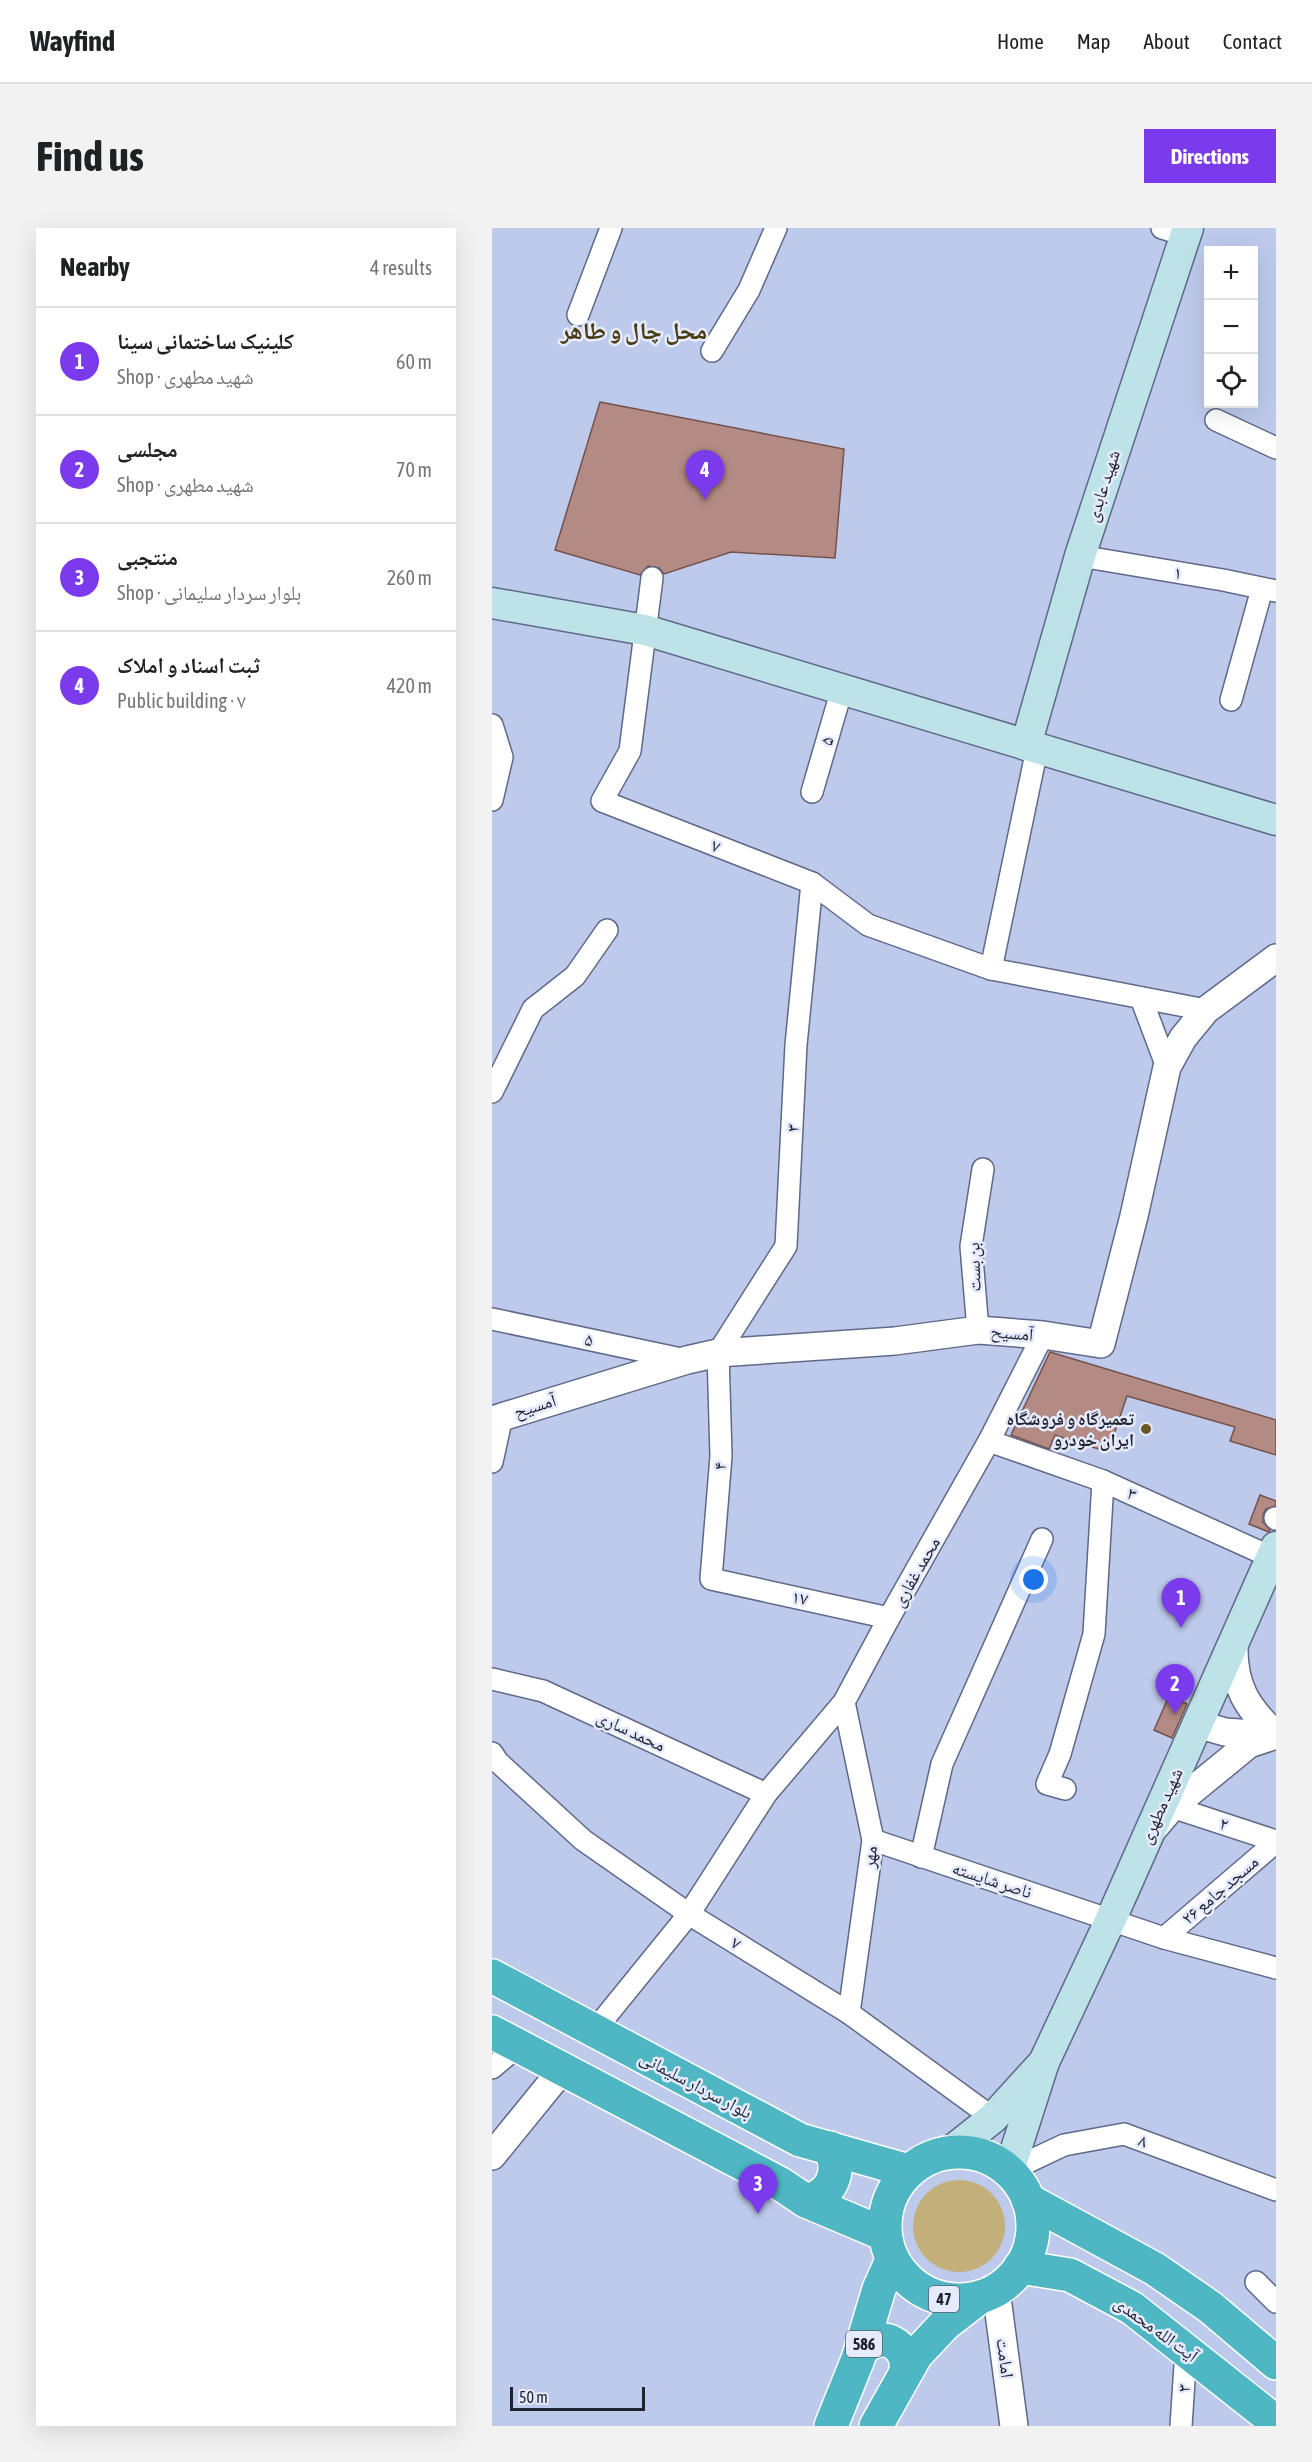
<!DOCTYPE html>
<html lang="en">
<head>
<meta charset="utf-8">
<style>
  :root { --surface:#fff; --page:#f2f2f2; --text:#202124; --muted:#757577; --line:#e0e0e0; --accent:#7c3aed }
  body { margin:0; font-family:"Asap Condensed","Noto Naskh Arabic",sans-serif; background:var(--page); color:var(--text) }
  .controls { position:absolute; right:18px; top:18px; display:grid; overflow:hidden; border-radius:0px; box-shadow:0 6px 24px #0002 }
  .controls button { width:54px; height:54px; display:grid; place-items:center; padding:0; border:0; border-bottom:2px solid var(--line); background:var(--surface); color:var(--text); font:30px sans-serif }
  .scale { position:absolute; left:18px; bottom:15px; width:135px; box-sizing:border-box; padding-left:6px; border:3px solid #1e232f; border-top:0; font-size:16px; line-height:21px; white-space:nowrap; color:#1e232f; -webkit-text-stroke:4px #e5ebfd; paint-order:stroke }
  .you { position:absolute; left:542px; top:1352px; width:21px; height:21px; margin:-15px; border:4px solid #fff; border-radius:50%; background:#1a73e8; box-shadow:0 0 0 9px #1a73e833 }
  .badge { display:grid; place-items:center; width:39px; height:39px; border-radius:50%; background:var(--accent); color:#fff; font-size:20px; font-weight:700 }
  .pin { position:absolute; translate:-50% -50px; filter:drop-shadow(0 2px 3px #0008) }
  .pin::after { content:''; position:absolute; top:32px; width:21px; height:18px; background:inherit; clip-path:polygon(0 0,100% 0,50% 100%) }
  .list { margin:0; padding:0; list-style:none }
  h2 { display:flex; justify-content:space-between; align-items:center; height:78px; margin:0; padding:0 24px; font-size:26px }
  h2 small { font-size:20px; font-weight:400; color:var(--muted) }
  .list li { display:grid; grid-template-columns:39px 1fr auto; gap:18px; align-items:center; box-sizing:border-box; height:108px; padding:0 24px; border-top:2px solid var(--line) }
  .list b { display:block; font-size:22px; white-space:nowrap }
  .list p { margin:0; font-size:20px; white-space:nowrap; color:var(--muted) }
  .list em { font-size:20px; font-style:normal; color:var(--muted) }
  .icon { flex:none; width:33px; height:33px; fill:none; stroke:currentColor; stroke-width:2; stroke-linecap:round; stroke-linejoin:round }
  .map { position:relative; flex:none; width:784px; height:2198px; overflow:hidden; border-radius:0px }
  header { display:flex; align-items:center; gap:36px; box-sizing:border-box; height:84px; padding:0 30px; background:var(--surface); border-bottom:2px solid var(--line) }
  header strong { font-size:28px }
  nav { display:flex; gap:33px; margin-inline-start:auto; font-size:21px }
  .intro { display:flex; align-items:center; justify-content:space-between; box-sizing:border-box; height:144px; padding:0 36px }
  h1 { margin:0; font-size:42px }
  .button { padding:15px 27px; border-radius:0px; background:var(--accent); color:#fff; font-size:21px; font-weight:700 }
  main { display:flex; gap:36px; padding:0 36px }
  aside { flex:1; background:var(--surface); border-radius:0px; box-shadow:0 6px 24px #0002 }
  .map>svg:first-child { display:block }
  .green { fill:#c2af79 }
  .building { fill:#b38b84; stroke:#75514b; stroke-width:1.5 }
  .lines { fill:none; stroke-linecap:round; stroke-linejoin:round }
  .minor-casing { stroke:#5f6988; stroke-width:24 }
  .tertiary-casing { stroke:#5f6988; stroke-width:30 }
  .secondary-casing { stroke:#5f6988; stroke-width:33 }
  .trunk-casing { stroke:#fff; stroke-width:36 }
  .minor { stroke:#fff; stroke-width:21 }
  .tertiary { stroke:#fff; stroke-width:27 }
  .secondary { stroke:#bde3e9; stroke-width:30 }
  .trunk { stroke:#4fb6c4; stroke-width:33 }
  .poi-dot { fill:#685725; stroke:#e5ebfd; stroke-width:2 }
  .labels { text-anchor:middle; stroke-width:5; stroke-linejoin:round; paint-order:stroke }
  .shield { fill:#e5ebfd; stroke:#5a5f6d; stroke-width:1.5 }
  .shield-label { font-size:16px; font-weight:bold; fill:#1e232f }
  .street-label { font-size:18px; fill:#1e232f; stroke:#e5ebfd }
  .poi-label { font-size:18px; font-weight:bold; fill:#1e232f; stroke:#e5ebfd; text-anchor:end }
  .district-label { font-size:24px; font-weight:bold; fill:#4a3d14; stroke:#e5ebfd }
</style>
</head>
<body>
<header>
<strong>Wayfind</strong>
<nav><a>Home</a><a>Map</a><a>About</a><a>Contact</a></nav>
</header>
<div class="intro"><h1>Find us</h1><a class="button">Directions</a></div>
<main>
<aside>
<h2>Nearby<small>4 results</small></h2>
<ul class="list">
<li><span class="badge">1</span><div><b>کلینیک ساختمانی سینا</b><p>Shop · شهید مطهری</p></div><em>60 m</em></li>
<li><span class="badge">2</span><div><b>مجلسی</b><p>Shop · شهید مطهری</p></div><em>70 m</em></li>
<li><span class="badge">3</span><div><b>منتجبی</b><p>Shop · بلوار سردار سلیمانی</p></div><em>260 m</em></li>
<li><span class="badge">4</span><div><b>ثبت اسناد و املاک</b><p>Public building · ۷</p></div><em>420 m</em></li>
</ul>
</aside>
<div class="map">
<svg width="784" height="2198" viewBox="0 0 784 2198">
  <rect width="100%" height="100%" fill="#becaec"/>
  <!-- green -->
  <circle class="green" cx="467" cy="1998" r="46"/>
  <!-- building -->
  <g class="building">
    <path d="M108,174l244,47 -9,109 -104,-6 -67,22 -5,-6 -11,-2 -8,9 -85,-25z"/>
    <path d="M558,1124l226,68v35l-46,-14 5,-14 -108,-31 -19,56 -53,-17 -6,14 -38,-14z"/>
    <path d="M768,1267l16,6v5l-10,3 -3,6v7l7,8 -1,2 -20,-8z"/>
    <path d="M677,1468l18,8 -15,34 -18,-8z"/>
  </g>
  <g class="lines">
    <defs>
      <g id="minor">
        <path d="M670,0l23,7"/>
        <path d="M86,87l33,-87"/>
        <path d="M220,123l37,-61 27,-62"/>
        <path d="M724,192l60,28"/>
        <path d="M588,328l143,24 53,11"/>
        <path d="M160,350l-22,173 -28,50 210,82 56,42 123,44 215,41"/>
        <path d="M739,472l31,-111"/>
        <path d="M0,497l10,32 -10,43"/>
        <path d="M320,564l30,-103"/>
        <path d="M320,655l-16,162 -10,201 -68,107 3,103 -10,123 178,39"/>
        <path d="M499,741l46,-220"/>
        <path d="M649,770l26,69"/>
        <path d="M0,864l41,-83 42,-33 32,-46"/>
        <path d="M0,1091l194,41"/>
        <path d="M486,1102l-7,-84 12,-77"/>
        <path d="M497,1213l114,40 168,76"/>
        <path d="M0,1234l10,-46"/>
        <path d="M783,1290l1,1"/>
        <path d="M0,1451l51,12 223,103"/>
        <path d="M352,1474l29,138 -24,173"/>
        <path d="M0,1525l6,9 85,78 106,74 160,99 144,105"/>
        <path d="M573,1561l-18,-5 13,-30 34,-120 9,-153"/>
        <path d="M680,1579l104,34"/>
        <path d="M381,1612l291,98 112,30"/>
        <path d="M429,1629l21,-93 100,-225"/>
        <path d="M672,1710l112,-96"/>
        <path d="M102,1803l95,-117 77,-120 78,-92 45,-84 100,-177 54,-106"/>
        <path d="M0,1840l26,-22"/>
        <path d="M517,1943l55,-26 60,-11 152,56"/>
        <path d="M764,2054l20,20"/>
        <path d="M689,2198l5,-76"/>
      </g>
      <g id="tertiary">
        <path d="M0,1192l195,-60 31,-7 177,-12 83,-11 65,5 58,9 33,-128 33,-149 16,-29 23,-28 70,-52"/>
        <path d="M742,1417c-1,41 13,63 42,90"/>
        <path d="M705,1496l28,8 44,3"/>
        <path d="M662,1600l18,-21 77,-63 27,-9"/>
        <path d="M0,1928l70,-86"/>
        <path d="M504,2062l18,136"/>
      </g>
      <g id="secondary">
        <path d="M0,375l153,27 631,190"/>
        <path d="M534,517l54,-189 108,-328"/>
        <path d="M552,1834l67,-143 165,-372"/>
        <path d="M458,1924l43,-34 51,-56 -35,109"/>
      </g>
      <g id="trunk">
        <path d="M0,1748l308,164 109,31"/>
        <path d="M0,1804l287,151 27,18 78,33"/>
        <circle cx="467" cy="1998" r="74"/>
        <path d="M536,1972l127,69 55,38 66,56"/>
        <path d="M314,1973c26,-6 36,-29 24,-53"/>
        <path d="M528,2039l50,8 62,33 144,114"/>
        <path d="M370,2122c19,-21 48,-6 44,22"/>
        <path d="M339,2198l27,-67 21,-70 13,-29"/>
        <path d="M384,2198l40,-71 29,-31 35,-27"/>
      </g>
    </defs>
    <!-- minor casing -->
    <use href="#minor" class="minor-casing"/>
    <!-- tertiary casing -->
    <use href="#tertiary" class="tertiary-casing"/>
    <!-- secondary casing -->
    <use href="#secondary" class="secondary-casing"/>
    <!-- trunk casing -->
    <use href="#trunk" class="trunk-casing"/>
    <!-- minor -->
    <use href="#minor" class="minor"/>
    <!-- tertiary -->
    <use href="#tertiary" class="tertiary"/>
    <!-- secondary -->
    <use href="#secondary" class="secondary"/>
    <!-- trunk -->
    <use href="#trunk" class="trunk"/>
  </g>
  <!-- markers -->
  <circle class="poi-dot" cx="654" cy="1201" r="6"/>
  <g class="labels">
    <!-- shield labels -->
    <g class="shield">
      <rect x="437" y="2058" width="30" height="26" rx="4.5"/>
      <rect x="354" y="2103" width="36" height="26" rx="4.5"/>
    </g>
    <g class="shield-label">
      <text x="452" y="2077">47</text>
      <text x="372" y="2122">586</text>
    </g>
    <!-- street labels -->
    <g class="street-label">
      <text transform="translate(611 258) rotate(-72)" y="6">شهید عابدی</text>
      <text transform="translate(686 345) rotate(9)" y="6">۱</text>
      <text transform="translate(335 513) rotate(-74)" y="6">۵</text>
      <text transform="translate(224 618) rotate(21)" y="6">۷</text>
      <text transform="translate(301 900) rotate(-87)" y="6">۳</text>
      <text transform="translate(482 1039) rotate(-92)" y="6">بن بست</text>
      <text transform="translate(520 1105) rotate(5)" y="6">آمسیح</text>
      <text transform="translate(97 1112) rotate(12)" y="6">۵</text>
      <text transform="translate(43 1178) rotate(-17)" y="6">آمسیح</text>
      <text transform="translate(228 1238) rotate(-86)" y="6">۴</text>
      <text transform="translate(640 1266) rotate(24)" y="6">۳</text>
      <text transform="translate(424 1344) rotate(-60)" y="6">محمد غفاری</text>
      <text transform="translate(308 1370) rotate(12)" y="6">۱۷</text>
      <text transform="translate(139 1503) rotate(25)" y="6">محمد ساری</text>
      <text transform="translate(669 1578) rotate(-66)" y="6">شهید مطهری</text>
      <text transform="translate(732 1596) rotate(18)" y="6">۲</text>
      <text transform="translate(378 1629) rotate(-84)" y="6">مهر</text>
      <text transform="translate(500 1652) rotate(18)" y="6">ناصر شایسته</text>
      <text transform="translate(728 1662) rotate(-41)" y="6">۲۶ مسجد جامع</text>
      <text transform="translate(244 1715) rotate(32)" y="6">۷</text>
      <text transform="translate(204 1857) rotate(28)" y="6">بلوار سردار سلیمانی</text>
      <text transform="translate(651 1913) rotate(20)" y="6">۸</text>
      <text transform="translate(664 2101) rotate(36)" y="6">آیت الله محمدی</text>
      <text transform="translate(513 2130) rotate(83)" y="6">امامت</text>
      <text transform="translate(692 2160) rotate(-86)" y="6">۳</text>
    </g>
    <!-- poi labels -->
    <g class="poi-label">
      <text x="642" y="1197">تعمیرگاه و فروشگاه<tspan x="642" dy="21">ایران خودرو</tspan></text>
    </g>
    <!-- district labels -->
    <g class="district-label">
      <text x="142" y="111">محل چال و طاهر</text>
    </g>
  </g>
</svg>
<div class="controls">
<button>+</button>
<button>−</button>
<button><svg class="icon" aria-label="locate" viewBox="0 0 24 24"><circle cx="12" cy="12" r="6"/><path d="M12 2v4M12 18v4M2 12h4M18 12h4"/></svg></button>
</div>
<div class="scale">50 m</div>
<div class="you"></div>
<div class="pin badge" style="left:689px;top:1400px">1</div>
<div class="pin badge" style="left:683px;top:1486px">2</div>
<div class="pin badge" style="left:266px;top:1986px">3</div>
<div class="pin badge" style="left:213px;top:272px">4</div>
</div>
</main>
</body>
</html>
